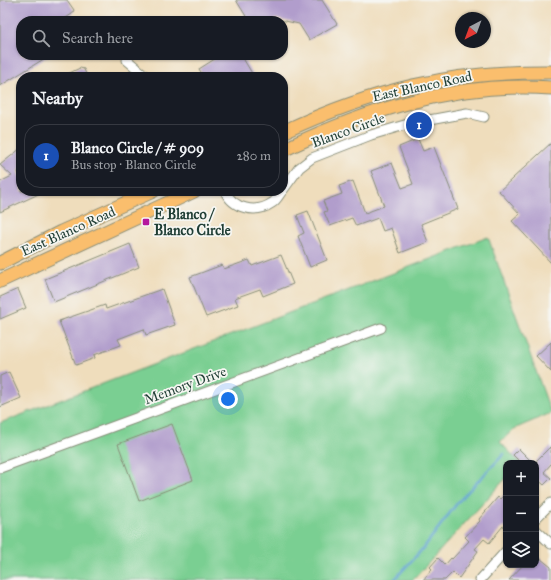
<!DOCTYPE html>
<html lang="en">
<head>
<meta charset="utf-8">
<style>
  :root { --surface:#171b24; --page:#20242c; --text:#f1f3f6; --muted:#9ea1a6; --line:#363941; --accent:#d690ce }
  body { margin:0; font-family:"IM FELL Great Primer",serif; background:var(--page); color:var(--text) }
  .controls { position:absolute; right:12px; bottom:12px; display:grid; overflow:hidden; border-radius:8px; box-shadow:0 1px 3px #0004 }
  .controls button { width:36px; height:36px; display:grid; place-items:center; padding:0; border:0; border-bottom:1px solid var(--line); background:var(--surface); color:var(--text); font:20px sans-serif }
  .compass { position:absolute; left:455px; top:12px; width:36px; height:36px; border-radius:50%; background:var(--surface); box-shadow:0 1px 3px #0004; rotate:221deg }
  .you { position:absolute; left:228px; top:399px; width:14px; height:14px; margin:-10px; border:3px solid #fff; border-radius:50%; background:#1a73e8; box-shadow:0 0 0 6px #1a73e833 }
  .badge { display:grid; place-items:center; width:26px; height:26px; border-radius:50%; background:var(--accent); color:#fff; font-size:13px; font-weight:700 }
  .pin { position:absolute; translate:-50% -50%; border:2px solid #fff; box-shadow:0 1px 4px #0006 }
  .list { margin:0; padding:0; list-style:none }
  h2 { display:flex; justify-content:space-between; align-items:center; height:52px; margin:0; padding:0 16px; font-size:17px }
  h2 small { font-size:13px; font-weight:400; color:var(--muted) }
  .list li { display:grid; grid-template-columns:26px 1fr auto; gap:12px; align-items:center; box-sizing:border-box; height:64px; margin:0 8px 8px; padding:0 8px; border:1px solid var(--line); border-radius:16px }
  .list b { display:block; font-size:15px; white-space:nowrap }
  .list p { margin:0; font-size:13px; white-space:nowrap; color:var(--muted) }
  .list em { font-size:13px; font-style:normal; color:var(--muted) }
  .icon { flex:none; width:22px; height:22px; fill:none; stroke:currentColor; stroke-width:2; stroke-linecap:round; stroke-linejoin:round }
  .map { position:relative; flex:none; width:551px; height:580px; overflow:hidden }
  .search { position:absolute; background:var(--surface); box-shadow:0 1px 3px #0004; left:16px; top:16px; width:272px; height:44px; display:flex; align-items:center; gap:10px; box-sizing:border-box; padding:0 14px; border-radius:16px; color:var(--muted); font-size:15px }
  .panel { position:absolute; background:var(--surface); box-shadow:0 1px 3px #0004; left:16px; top:72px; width:272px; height:124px; border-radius:16px }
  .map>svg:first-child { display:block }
  .green { fill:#7acf92; stroke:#4c8663 }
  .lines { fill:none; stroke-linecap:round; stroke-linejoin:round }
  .stream { stroke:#5da0d1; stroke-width:2.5 }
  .building { fill:#b19dcc }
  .minor-casing { stroke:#878d78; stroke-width:11 }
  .highway-casing { stroke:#878d78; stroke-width:15 }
  .minor { stroke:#fff; stroke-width:9 }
  .highway { stroke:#fabe6d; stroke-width:13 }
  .poi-dot { fill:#b5179e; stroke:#f6f6f2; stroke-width:1.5 }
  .labels { text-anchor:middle; stroke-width:3.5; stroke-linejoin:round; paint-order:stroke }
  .street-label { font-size:14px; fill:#1f3d34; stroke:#f6f6f2 }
  .poi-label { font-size:14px; font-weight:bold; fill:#1f3d34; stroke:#f6f6f2; text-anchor:start }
</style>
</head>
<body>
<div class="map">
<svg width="551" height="580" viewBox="0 0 551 580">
  <rect width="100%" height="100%" fill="#f6f6f2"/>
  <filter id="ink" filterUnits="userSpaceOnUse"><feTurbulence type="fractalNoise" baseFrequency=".025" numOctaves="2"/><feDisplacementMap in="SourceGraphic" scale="8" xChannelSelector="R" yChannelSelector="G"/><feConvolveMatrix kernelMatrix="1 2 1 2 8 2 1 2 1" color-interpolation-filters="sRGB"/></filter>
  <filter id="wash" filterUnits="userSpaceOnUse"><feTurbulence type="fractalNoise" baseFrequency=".012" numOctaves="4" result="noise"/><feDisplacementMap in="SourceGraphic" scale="16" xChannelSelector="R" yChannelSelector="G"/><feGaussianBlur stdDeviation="0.9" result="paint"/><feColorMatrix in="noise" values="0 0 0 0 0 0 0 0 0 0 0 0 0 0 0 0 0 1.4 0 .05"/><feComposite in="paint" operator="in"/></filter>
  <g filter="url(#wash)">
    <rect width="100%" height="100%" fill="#efddbc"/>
    <!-- green -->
    <path class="green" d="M488,237l63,176 -37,16 -14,13 20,21h-14v15l-93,102h-413v-157z"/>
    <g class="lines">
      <!-- stream -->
      <path class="stream" d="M394,580l31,-34 33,-44 46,-48"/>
    </g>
    <g id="blocks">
      <!-- building -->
      <g class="building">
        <path d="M0,0h67l7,10 -2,4 -11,7h-40v34h29l-50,31z"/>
        <path d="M236,0h86l15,24 -28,16 -10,-16 -23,-5 -3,2h-24z"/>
        <path d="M221,55h20l12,20 -3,2h-46l-5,-8z"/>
        <path d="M80,68l4,1 3,8h-26z"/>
        <path d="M418,139l5,12 11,-4 24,62 -37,15 7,18 -28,11 -9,-25 -8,3 -5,-13 -22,8 -4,-8 -22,8 -6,-14 3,-1 -4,-10 19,-7 -3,-8 14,-5 12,32 19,-7 -13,-35 21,-8 10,25 11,-4 -14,-37z"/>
        <path d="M551,143v120l-39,-42 8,-7 -21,-23z"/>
        <path d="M21,148v20l-3,4 3,7v12h24l-45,21v-30l12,-6 -12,-11z"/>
        <path d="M308,211l19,49 -17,7 -12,-31 6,-3 -7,-18z"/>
        <path d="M130,244l9,23 -85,35 -9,-23z"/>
        <path d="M281,255l12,29 -30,12 -3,-7 -25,9 3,7 -32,12 -16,-40 32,-12 2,4 25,-9 3,6z"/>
        <path d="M18,289l8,19 -26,11v-22z"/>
        <path d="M162,289l13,36 -29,10 -2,-6 -26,10 3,6 -27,10 1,3 -19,7 -17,-44 46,-16 1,4z"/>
        <path d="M551,342v30l-15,-16z"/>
        <path d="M9,372l12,26 -21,9v-31z"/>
        <path d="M172,424l21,56 -54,21 -21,-57z"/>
        <path d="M551,446v18l-7,8 7,6 -7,7 -8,-7v-17z"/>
        <path d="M519,449l14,14h-12l-8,-8z"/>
        <path d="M506,493v35l-3,-2 -14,17 -5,-4 -9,10 3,2 -19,27 -6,-6 -8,8h-22l9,-11 -2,-2 8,-9 7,7 6,-7 1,1 17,-18 -4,-4 15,-16 -1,-2 19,-22 2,2z"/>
        <path d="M536,555l15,12v13h-42l14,-15h13z"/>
      </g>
    </g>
  </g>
  <g filter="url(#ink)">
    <use href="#blocks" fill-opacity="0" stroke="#878d78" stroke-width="1"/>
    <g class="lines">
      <defs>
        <g id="minor">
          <path d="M127,60l20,17"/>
          <path d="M283,190l16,-22 13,-10 59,-23 37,-11 59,-11 17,4"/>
          <path d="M225,191c8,18 31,23 47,12 4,-2 7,-8 10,-12"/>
          <path d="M0,468l381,-140"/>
          <path d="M536,518l15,-15"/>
          <path d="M536,530l15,14"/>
          <path d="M480,580l26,-29"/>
        </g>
        <g id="highway">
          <path d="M283,132c90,-42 169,-61 268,-60"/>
          <path d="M283,150c84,-40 174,-69 268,-62"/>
          <path d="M0,263l61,-31 92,-41"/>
          <path d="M0,281l194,-90"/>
        </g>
      </defs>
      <!-- minor casing -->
      <use href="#minor" class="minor-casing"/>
      <!-- highway casing -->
      <use href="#highway" class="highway-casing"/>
      <!-- minor -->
      <use href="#minor" class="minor"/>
      <!-- highway -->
      <use href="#highway" class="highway"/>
    </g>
  </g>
  <!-- markers -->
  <rect class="poi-dot" x="142" y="218" width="8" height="8" rx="2"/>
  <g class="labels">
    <!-- street labels -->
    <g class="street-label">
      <text transform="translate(422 86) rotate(-12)" y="5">East Blanco Road</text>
      <text transform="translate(348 130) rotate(-20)" y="5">Blanco Circle</text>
      <text transform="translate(68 231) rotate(-24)" y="5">East Blanco Road</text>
      <text transform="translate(185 385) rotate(-20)" y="5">Memory Drive</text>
    </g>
    <!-- poi labels -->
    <g class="poi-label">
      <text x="154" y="219">E Blanco /<tspan x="154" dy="16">Blanco Circle</tspan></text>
    </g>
  </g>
</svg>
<div class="controls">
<button>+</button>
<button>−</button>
<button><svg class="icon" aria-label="layers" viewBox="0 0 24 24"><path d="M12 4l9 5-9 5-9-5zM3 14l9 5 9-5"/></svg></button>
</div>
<svg class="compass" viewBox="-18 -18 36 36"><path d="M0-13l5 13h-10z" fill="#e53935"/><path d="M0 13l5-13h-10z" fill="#9ea1a6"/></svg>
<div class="you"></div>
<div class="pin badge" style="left:419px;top:125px;background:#1a4fb4">1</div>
<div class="search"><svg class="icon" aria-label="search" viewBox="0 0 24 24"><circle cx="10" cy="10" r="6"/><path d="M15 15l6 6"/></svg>Search here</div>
<section class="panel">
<h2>Nearby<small></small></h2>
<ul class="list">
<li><span class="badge" style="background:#1a4fb4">1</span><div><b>Blanco Circle / # 909</b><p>Bus stop · Blanco Circle</p></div><em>280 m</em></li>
</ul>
</section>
</div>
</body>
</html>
